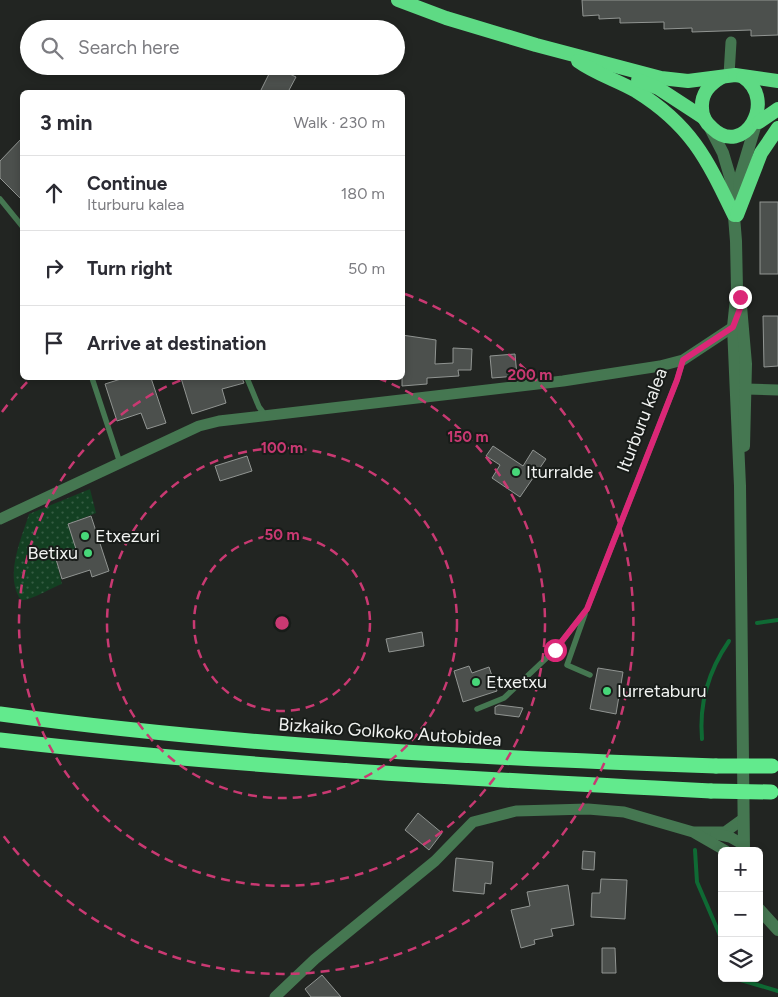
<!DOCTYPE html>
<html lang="en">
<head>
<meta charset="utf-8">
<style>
  :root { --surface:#fff; --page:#f2f2f3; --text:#2b2b33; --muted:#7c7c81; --line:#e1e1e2 }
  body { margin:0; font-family:Figtree,sans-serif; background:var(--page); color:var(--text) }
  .controls { position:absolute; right:15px; bottom:15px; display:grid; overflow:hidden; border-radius:8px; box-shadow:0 2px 8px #0003 }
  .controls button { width:45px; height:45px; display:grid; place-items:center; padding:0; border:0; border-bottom:1px solid var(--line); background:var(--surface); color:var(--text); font:25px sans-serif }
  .stop { position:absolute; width:15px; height:15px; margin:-11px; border:4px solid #db2777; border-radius:50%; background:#fff }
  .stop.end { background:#db2777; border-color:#fff; box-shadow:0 1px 5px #0008 }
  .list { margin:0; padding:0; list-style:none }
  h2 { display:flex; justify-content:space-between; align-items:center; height:65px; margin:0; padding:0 20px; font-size:21px }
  h2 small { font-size:16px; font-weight:400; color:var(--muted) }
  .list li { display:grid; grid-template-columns:32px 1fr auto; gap:15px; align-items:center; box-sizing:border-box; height:75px; padding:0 20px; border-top:1px solid var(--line) }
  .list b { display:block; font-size:19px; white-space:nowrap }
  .list p { margin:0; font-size:16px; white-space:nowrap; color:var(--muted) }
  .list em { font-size:16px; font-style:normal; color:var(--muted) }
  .icon { flex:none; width:28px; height:28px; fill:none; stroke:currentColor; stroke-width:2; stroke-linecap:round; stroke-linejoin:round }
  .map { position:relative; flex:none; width:778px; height:997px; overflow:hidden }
  .search { position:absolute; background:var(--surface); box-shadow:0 2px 8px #0003; left:20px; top:20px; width:385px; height:55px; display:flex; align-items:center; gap:12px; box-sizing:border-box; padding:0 18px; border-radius:28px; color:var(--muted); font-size:19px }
  .panel { position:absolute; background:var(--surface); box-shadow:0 2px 8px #0003; left:20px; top:90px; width:385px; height:290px; border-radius:8px }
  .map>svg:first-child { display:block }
  .park { fill:url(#park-dots) }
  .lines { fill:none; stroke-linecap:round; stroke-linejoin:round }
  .stream { stroke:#0f6a34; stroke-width:4 }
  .building { fill:#4c504d; stroke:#919592 }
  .service { stroke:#457751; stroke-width:5.5 }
  .minor { stroke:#457751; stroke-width:11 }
  .tertiary { stroke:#457751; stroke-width:12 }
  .trunk { stroke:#5eda84; stroke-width:14 }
  .motorway { stroke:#62ea8d; stroke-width:15 }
  .motorway-bridge { stroke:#62ea8d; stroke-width:15 }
  .route { stroke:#db2777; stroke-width:6 }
  .ring { fill:none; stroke:#c93972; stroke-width:2.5; stroke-dasharray:9 6 }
  .poi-dot { fill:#47d779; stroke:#181c19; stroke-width:2 }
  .labels { text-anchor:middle; stroke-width:4; stroke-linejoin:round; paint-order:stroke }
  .street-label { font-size:18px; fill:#f1f3f1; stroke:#181c19 }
  .poi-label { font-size:18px; fill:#f1f3f1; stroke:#181c19; text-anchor:start }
  .centre { fill:#c93972; stroke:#181c19; stroke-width:2.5 }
  .ring-label { font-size:15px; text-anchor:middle; font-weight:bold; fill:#c93972; stroke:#181c19; stroke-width:4; stroke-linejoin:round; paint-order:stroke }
</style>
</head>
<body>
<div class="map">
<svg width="778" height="997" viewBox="0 0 778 997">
  <defs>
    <pattern id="park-dots" width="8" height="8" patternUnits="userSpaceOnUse" patternTransform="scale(1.25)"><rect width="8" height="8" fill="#134022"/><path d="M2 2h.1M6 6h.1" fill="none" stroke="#365c43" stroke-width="1.8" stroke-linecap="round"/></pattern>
  </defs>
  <rect width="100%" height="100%" fill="#222522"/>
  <!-- park -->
  <path class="park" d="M90,489l6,24 -28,11 8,25 -21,7 7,28c-12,4 -31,17 -41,16 -17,-24 0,-60 8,-86z"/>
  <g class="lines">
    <!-- stream -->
    <g class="stream">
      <path d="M757,623l21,-3"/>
      <path d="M702,739c-3,-35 7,-69 27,-98"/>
      <path d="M695,850l2,32 25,58"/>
      <path d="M734,978l44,13"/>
    </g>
  </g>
  <!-- building -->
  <g class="building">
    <path d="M582,0h196v35l-27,1v-6l-59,2v-4l-28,1v-7l-44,1v-5l-21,1v-4l-16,1z"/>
    <path d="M273,66l23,11 -8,15h-28z"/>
    <path d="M22,138v62l-22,-22v-17z"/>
    <rect x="760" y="202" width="18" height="72"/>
    <path d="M763,316h15v50l-14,1z"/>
    <path d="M402,335l34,5 -1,24 18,-1v-15l19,1 -1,21h-13l1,6 -32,2v6l-25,2z"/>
    <path d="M515,354l2,22 -25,2 -2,-22z"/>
    <path d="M124,378h27l15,45 -19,6 -6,-16 -24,8 -12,-37z"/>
    <path d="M181,378h61l2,5 -22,6 4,14 -34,11z"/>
    <path d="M493,446l30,20 10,-16 13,9 -26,38 -28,-19 8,-13 -14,-9z"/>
    <path d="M247,456l5,15 -32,10 -5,-15z"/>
    <path d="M91,516l18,55 -17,6 -2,-7 -28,9 -7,-23 21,-7 -8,-25z"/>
    <path d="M422,632l2,14 -35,6 -3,-13z"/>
    <path d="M469,666l3,7 17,-6 8,24 -34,11 -9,-31z"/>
    <path d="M598,668l25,4 -7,42 -26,-5z"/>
    <path d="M499,705l24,3 -4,9 -24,-3v-7z"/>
    <path d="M418,813l24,20 -13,17 -24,-20z"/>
    <path d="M583,851l12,1 -1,18 -12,-1z"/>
    <path d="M456,858l37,4 -2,22 -6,-1 -1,11 -31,-3z"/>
    <path d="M601,879l26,1 -2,39 -34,-2 1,-24h8z"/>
    <path d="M568,885l6,40 -23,4 2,7 -19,4 1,4 -14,4 -10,-38 19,-4 -3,-14z"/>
    <path d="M602,948h13l1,25h-14z"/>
    <path d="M322,975l19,22h-30l-6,-8z"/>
  </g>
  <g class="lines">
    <!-- service -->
    <g class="service">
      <path d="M0,199l22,27"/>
      <path d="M92,378l28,85"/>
      <path d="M247,378l12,29 6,8"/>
      <path d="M585,614l-18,51 23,10"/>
      <path d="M477,709l27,-11 51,-48 32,-41 90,-229 6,-20"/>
    </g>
    <!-- minor -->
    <g class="minor">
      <path d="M729,75l2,-33"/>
      <path d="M746,389l32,1"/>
      <path d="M0,519l199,-93 20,-5 344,-40 97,-15 23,-6 50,-33 2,-7"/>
      <path d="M695,832h30l18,-13"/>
      <path d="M716,834l14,3 14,8"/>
      <path d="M275,997l40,-38 120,-98 38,-39 43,-11 72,-2 36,3 69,20 33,19"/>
    </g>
    <!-- tertiary -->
    <g class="tertiary">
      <path d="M708,124l15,29 8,27 5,61 1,48 -4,38 7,159 4,365"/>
      <path d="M739,195l1,-18 15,-50"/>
      <path d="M741,306l5,58 -2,82"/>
      <path d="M759,909l19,21"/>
    </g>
    <!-- trunk -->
    <g class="trunk">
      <path d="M398,0l48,18 90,27 125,33 27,3 47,-6 43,6"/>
      <path d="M578,61c18,13 39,19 58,30 55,34 71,68 98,124"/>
      <path d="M722,77c-12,7 -21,16 -20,31 0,8 4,15 10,20 32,31 66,-28 31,-51"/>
      <path d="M638,80l20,8 46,30"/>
      <path d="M759,122l19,-13"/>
      <path d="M737,215l24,-62 17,-25"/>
    </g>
    <!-- motorway -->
    <g class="motorway">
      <path d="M0,714c237,32 477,44 716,52"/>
      <path d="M0,740c236,27 473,39 711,51"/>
    </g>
    <!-- motorway-bridge -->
    <g class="motorway-bridge">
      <path d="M716,766h56"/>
      <path d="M711,791l60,1"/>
    </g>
  </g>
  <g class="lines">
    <!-- route -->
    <path class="route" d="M555,650l32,-41 90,-229 6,-20 50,-33 8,-21 -1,-9"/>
  </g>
  <!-- distance rings -->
  <g class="ring">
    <circle cx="282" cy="623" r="88"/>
    <circle cx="282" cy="623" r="175"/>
    <path d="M378 378A263 263 0 1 1 186 378"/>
    <path d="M2 412A351 351 0 0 1 30 379M405 294A351 351 0 1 1 2 834"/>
  </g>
  <!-- markers -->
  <g class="poi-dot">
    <circle cx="516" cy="472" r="5"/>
    <circle cx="85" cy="536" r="5"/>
    <circle cx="88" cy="553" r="5"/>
    <circle cx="476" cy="682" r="5"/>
    <circle cx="607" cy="691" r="5"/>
  </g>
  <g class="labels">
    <!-- street labels -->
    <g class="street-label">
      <text transform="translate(642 420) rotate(-69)" y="6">Iturburu kalea</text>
      <text transform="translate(390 732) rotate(4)" y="6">Bizkaiko Golkoko Autobidea</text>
    </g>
    <!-- poi labels -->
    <g class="poi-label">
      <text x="526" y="478">Iturralde</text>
      <text x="95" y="542">Etxezuri</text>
      <text x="78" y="559" text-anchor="end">Betixu</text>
      <text x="486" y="688">Etxetxu</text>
      <text x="617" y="697">Iurretaburu</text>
    </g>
  </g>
  <circle cx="282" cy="623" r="8" class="centre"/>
  <g class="ring-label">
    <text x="530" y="380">200 m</text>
    <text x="468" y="442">150 m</text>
    <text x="282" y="453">100 m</text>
    <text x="282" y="540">50 m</text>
  </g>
</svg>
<div class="controls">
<button>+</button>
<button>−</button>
<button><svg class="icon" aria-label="layers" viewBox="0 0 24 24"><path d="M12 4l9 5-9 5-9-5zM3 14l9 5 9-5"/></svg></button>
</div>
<div class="stop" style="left:555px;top:650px"></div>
<div class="stop end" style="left:740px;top:297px"></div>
<div class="search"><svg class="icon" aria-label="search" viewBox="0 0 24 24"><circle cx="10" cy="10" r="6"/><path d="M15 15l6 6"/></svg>Search here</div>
<section class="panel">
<h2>3 min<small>Walk · 230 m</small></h2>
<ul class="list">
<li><svg class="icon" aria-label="ahead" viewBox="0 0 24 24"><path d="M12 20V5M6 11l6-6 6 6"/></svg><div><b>Continue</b><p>Iturburu kalea</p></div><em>180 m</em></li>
<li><svg class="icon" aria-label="right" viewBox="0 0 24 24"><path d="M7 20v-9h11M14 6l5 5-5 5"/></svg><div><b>Turn right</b></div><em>50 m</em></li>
<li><svg class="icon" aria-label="arrive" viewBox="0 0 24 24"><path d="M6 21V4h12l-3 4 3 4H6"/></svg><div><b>Arrive at destination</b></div></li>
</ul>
</section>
</div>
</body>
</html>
